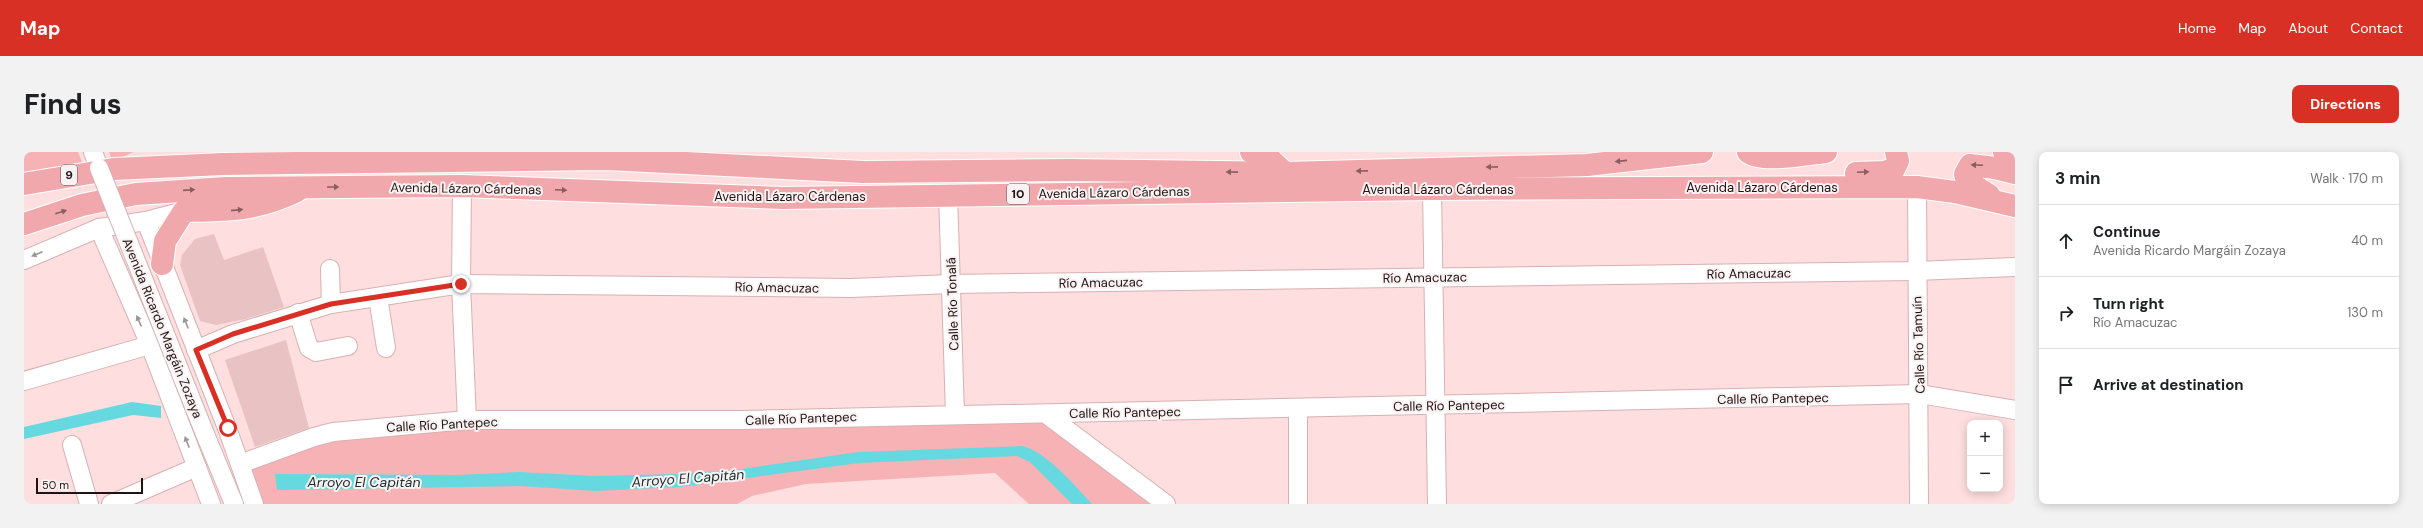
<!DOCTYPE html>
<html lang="en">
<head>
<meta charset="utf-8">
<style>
  :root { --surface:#fff; --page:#f2f2f2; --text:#202124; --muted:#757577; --line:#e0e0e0; --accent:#d93025 }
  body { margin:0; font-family:"DM Sans",sans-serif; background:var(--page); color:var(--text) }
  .controls { position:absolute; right:12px; bottom:12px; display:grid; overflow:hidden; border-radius:8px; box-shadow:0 2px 10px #0003 }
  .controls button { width:36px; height:36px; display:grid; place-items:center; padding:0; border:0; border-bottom:1px solid var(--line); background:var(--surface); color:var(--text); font:20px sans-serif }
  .scale { position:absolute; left:12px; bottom:10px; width:107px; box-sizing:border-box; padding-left:4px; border:2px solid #201313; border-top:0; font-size:11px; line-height:14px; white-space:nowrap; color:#201313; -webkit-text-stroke:3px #faf2f2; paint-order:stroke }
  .stop { position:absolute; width:12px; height:12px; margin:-9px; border:3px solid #d93025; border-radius:50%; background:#fff }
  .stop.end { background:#d93025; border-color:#fff; box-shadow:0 1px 4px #0008 }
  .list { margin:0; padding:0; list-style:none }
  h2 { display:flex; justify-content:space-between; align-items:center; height:52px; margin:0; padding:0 16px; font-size:17px }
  h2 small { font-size:13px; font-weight:400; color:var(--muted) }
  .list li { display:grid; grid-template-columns:26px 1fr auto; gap:12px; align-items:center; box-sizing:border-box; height:72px; padding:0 16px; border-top:1px solid var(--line) }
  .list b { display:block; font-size:15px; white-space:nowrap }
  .list p { margin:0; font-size:13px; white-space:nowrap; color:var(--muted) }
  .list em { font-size:13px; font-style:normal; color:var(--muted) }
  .icon { flex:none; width:22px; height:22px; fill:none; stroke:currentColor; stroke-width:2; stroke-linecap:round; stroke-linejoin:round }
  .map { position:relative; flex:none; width:1991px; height:352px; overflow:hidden; border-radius:8px }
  header { display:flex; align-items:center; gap:24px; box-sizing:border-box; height:56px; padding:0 20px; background:var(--accent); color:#fff }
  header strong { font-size:19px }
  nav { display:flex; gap:22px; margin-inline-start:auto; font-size:14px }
  .intro { display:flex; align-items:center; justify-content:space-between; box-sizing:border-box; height:96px; padding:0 24px }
  h1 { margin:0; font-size:28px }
  .button { padding:10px 18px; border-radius:8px; background:var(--accent); color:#fff; font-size:14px; font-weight:700 }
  main { display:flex; gap:24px; padding:0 24px }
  aside { flex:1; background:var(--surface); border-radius:8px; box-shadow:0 2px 10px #0003 }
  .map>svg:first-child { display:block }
  .green { fill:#f7b2b5 }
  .water { fill:#66d9e0 }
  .building { fill:#e9c2c3 }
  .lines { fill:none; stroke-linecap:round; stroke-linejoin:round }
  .minor-casing { stroke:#d7b1b2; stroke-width:20 }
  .highway-casing { stroke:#fff; stroke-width:24 }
  .minor { stroke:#fff; stroke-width:18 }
  .highway { stroke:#f1a8ac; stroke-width:22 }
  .minor-bridge-casing { stroke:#d7b1b2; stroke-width:20; stroke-linecap:butt }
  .minor-bridge { stroke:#fff; stroke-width:18 }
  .oneway { fill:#885e60 }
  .oneway2 { fill:#9b9595 }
  .route { stroke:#d93025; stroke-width:5 }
  .labels { text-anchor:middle; stroke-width:4; stroke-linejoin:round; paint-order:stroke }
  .shield { fill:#faf2f2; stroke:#615656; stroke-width:1 }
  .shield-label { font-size:12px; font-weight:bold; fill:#201313 }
  .street-label { font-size:13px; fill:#201313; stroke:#faf2f2 }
  .water-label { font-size:14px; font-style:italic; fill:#192e2f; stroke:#faf2f2 }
</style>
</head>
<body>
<header>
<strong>Map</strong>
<nav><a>Home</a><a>Map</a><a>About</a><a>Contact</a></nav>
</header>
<div class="intro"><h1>Find us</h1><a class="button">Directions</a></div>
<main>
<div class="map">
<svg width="1991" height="352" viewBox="0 0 1991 352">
  <rect width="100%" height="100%" fill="#fededf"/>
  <!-- green -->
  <g class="green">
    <path d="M0,0h54l8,21 -62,12z"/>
    <path d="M85,0h24l-20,10z"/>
    <path d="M1022,262l120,90h-137l-34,-31 -189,11 -54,12 -15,8h-473l-24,-40 93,-32z"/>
  </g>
  <!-- water -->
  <g class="water">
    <path d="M108,250l29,4v12l-28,-3 -109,24v-12z"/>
    <path d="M998,294c24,5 54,41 70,58h-20l-42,-42 -13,-6 -158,7 -179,24 -85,4 -75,-5 -243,4 -2,-16 184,1 60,-3 77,4 83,-2 56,-4 123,-18z"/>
  </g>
  <!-- building -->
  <g class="building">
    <path d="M190,82l10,26 39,-13 21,60 -38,12 -30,6 -16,-4 -20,-56 2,-10 13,-16z"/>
    <path d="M262,188l23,88 -54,19 -30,-87z"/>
  </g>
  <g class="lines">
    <defs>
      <g id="minor">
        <path d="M69,0l6,16"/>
        <path d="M438,34l-1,98 6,136"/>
        <path d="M1893,35l2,317"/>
        <path d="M1408,37l5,315"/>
        <path d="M924,42l7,220"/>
        <path d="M122,69l81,207 27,76"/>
        <path d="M75,76l51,117 61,159"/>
        <path d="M0,108l75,-32 47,-7 38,-10"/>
        <path d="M306,117l1,35"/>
        <path d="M354,145l8,51"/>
        <path d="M274,161l11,35 7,4 32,-6"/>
        <path d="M172,198l37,-16 98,-30 130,-20 390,4 100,-4 965,-13 99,-4"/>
        <path d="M0,229l126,-36"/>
        <path d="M1274,257v95"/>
        <path d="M1022,262l120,90"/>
        <path d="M181,282l29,70"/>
        <path d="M48,293l17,59"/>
        <path d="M216,312l74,-27 19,-5 134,-12h273l1180,-26 95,16"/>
        <path d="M87,352l86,-37"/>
      </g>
      <g id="highway">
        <path d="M1227,0l19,7 15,14"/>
        <path d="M1724,0c14,11 60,2 78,0"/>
        <path d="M1980,0l11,4"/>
        <path d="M1832,21l28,-1 10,-3 4,-8 -2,-9"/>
        <path d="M0,32l90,-15 109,-5 384,-5 256,13 207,-2 215,3 302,-8 115,-13"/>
        <path d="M1965,43l-22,-14 -2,-7 5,-9 25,3 20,5"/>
        <path d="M0,72l58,-19 54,-11 90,-6 236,-2 320,12 650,-9 485,-2 38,5 60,14"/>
        <path d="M138,112l3,-23 19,-30c45,-1 71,0 113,-20"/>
      </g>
    </defs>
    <!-- minor casing -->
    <use href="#minor" class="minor-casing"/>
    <!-- highway casing -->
    <use href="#highway" class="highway-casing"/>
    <!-- minor -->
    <use href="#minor" class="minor"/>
    <!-- highway -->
    <use href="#highway" class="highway"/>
    <defs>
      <path id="minor-bridge" d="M75,16l106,266"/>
    </defs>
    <!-- minor-bridge casing -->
    <use href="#minor-bridge" class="minor-bridge-casing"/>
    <!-- minor-bridge -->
    <use href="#minor-bridge" class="minor-bridge"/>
  </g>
  <!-- one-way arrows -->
  <defs><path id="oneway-solid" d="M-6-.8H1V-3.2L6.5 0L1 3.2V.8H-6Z"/></defs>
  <g class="oneway">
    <use href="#oneway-solid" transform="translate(1597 9) rotate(174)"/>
    <use href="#oneway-solid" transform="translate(1953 13) rotate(-178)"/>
    <use href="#oneway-solid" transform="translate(1468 15) rotate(179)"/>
    <use href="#oneway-solid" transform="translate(1338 19) rotate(179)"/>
    <use href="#oneway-solid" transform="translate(1208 20) rotate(-179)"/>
    <use href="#oneway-solid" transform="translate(1839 20) rotate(-2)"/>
    <use href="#oneway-solid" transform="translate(309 35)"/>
    <use href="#oneway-solid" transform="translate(165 38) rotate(-4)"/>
    <use href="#oneway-solid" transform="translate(537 38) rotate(2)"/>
    <use href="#oneway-solid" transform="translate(213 58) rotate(-6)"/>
    <use href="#oneway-solid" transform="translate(37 60) rotate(-17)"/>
  </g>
  <g class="oneway2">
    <use href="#oneway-solid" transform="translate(13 102) rotate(157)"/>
    <use href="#oneway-solid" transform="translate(115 169) rotate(-114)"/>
    <use href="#oneway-solid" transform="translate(162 171) rotate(-112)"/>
    <use href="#oneway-solid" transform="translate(163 290) rotate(-111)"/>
  </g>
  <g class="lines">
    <!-- route -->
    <path class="route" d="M204,276l-32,-78 37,-16 98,-30 130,-20"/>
  </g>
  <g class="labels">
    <!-- shield labels -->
    <g class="shield">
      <rect x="37" y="13" width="16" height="20" rx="3"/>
      <rect x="983" y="32" width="22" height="20" rx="3"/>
    </g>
    <g class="shield-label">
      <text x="45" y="27">9</text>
      <text x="994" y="46">10</text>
    </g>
    <!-- street labels -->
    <g class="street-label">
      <text x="1738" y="40">Avenida Lázaro Cárdenas</text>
      <text transform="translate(442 36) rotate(1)" y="5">Avenida Lázaro Cárdenas</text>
      <text x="1414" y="42">Avenida Lázaro Cárdenas</text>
      <text transform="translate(1090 40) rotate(-1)" y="5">Avenida Lázaro Cárdenas</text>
      <text x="766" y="49">Avenida Lázaro Cárdenas</text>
      <text transform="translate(1725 121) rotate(-1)" y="5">Río Amacuzac</text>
      <text transform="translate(1401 125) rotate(-1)" y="5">Río Amacuzac</text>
      <text transform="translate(1077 130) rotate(-1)" y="5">Río Amacuzac</text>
      <text transform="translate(753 135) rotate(1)" y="5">Río Amacuzac</text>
      <text transform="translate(928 152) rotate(-92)" y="5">Calle Río Tonalá</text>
      <text transform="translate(139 176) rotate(68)" y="5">Avenida Ricardo Margáin Zozaya</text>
      <text transform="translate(1894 193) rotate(-92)" y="5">Calle Río Tamuín</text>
      <text transform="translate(1749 246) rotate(-1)" y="5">Calle Río Pantepec</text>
      <text transform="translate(1425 253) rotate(-1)" y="5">Calle Río Pantepec</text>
      <text transform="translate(1101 260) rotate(-1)" y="5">Calle Río Pantepec</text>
      <text transform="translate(777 266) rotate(-2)" y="5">Calle Río Pantepec</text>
      <text transform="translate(418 272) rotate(-3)" y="5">Calle Río Pantepec</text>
    </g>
    <!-- water labels -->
    <g class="water-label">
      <text transform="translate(664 326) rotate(-4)" y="5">Arroyo El Capitán</text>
      <text x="340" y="335">Arroyo El Capitán</text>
    </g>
  </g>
</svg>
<div class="controls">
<button>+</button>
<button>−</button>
</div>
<div class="scale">50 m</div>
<div class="stop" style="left:204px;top:276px"></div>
<div class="stop end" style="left:437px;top:132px"></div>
</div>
<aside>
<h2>3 min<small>Walk · 170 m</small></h2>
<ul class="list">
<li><svg class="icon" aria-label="ahead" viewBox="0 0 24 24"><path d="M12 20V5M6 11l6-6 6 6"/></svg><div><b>Continue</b><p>Avenida Ricardo Margáin Zozaya</p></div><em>40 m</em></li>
<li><svg class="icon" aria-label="right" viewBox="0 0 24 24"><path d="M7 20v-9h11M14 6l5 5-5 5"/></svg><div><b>Turn right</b><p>Río Amacuzac</p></div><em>130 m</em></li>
<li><svg class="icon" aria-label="arrive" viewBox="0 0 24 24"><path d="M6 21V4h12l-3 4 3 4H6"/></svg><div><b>Arrive at destination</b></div></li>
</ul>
</aside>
</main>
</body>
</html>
